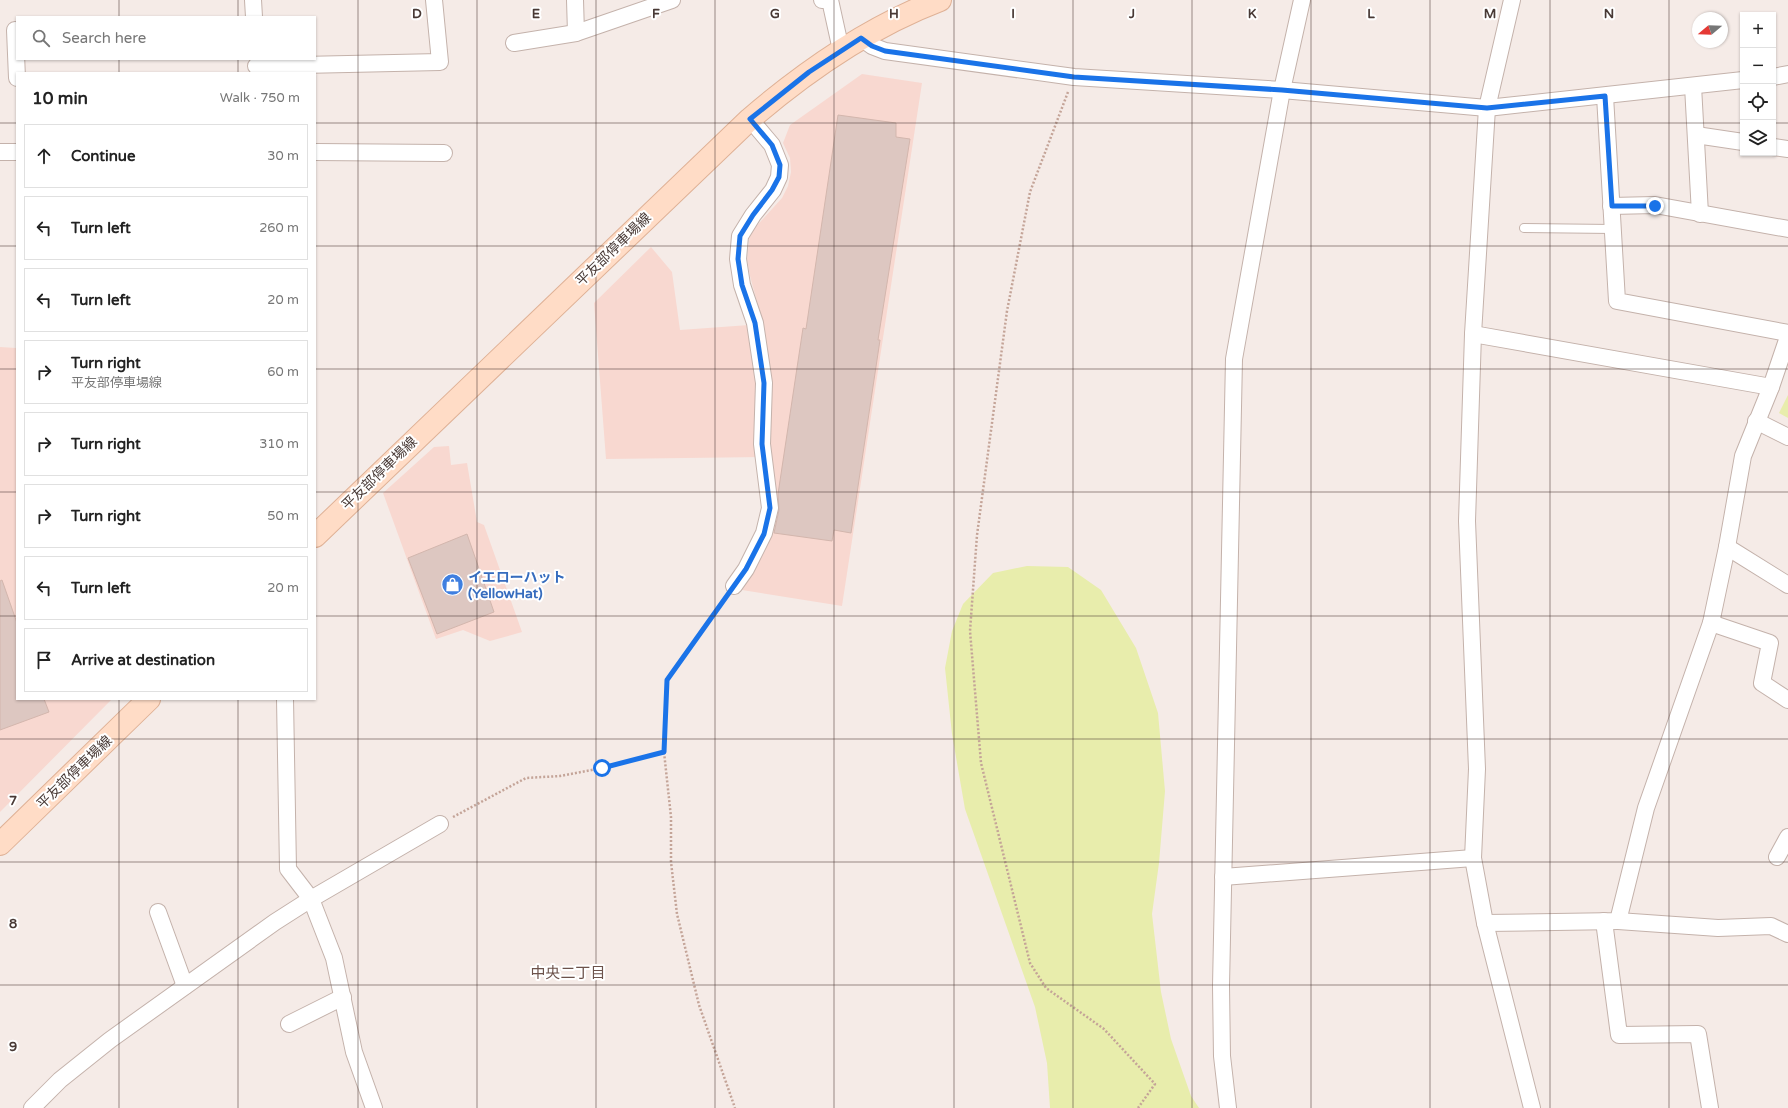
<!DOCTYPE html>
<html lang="en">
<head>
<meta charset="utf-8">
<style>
  :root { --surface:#fff; --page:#f6f6f6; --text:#222; --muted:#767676; --line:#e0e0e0 }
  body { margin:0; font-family:"Varela Round","Noto Sans JP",sans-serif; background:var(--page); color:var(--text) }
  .controls { position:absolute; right:12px; top:12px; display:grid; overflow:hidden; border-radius:0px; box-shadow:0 1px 3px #0004 }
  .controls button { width:36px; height:36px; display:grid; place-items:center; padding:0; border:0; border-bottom:1px solid var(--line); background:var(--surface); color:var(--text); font:20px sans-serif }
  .compass { position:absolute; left:1692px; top:12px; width:36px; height:36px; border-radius:50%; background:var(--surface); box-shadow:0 1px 3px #0004; rotate:251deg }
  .stop { position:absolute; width:12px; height:12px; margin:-9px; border:3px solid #1a73e8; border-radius:50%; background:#fff }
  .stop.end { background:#1a73e8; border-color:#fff; box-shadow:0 1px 4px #0008 }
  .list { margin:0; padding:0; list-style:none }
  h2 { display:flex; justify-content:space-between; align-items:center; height:52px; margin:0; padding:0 16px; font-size:17px }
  h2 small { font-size:13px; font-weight:400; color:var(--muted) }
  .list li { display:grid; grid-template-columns:26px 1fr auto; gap:12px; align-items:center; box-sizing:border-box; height:64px; margin:0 8px 8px; padding:0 8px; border:1px solid var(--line); border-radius:0px }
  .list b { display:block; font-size:15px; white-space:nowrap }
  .list p { margin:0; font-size:13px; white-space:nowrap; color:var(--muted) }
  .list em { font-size:13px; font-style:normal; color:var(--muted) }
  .icon { flex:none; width:22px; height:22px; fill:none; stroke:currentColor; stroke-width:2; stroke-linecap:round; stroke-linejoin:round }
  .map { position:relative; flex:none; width:1788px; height:1108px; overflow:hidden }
  .search { position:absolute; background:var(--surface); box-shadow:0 1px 3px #0004; left:16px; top:16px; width:300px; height:44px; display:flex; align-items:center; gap:10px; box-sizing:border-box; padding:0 14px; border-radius:0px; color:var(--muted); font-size:15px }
  .panel { position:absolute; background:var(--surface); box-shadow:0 1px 3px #0004; left:16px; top:72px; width:300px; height:628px; border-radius:0px }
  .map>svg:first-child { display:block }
  .commercial { fill:#f8d8d0 }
  .green { fill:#e8edac }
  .building { fill:#ddc7c1; stroke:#d3b6ad }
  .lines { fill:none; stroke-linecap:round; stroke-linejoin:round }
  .service-casing { stroke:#c4b2ab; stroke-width:10 }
  .minor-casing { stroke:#c4b2ab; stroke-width:18 }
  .secondary-casing { stroke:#dfb196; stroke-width:24 }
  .path { stroke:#c4a498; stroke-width:2.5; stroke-dasharray:2 2; stroke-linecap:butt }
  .service { stroke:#fff; stroke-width:8 }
  .minor { stroke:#fff; stroke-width:16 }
  .secondary { stroke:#ffdcc6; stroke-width:22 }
  .route { stroke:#1a73e8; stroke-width:5 }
  .grid { fill:none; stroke:#483935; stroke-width:1; stroke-opacity:0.55 }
  .labels { text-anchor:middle; stroke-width:4; stroke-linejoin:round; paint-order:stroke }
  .street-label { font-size:14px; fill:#483935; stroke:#fff }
  .shop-label { font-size:14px; font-weight:bold; fill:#366cbe; stroke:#fff; text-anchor:start }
  .neighbourhood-label { font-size:15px; fill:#6c524b; stroke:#fff }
  .grid-label { font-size:13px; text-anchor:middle; font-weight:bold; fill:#483935; stroke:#fff; stroke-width:4; stroke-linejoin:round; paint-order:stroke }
</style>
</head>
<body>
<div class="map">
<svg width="1788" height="1108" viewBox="0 0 1788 1108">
  <rect width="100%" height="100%" fill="#f5ebe7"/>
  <!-- commercial -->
  <g class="commercial">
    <path d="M862,74l60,9 -80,523 -100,-16 27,-53 1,-80 -164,2 -12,-156 57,-56 21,25 8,58 83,-6 -13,-48 -3,-17 3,-26 32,-35 6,-12 3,-14 -1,-14 -7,-15 7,-18z"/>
    <path d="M0,347l16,1 1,2v349h95l-112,113z"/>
    <path d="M449,446l2,19 16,-2 10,59 7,3 38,107 -32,9 -27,-11 -27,9 -53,-146 51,-46z"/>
  </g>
  <!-- green -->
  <g class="green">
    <path d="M1788,395v23l-9,-5z"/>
    <path d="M1027,566l41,1 33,23 35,58 22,65 7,78 -6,72 -7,51 9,78 10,47 20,57 8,12h-149l-3,-45 -12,-56 -70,-198 -13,-75 -7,-66 7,-37 11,-27 30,-31z"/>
  </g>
  <!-- building -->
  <g class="building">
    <path d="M838,115l58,8v14l14,2 -32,201h2l-29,193 -17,-3 -2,11 -58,-8 5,-23 -1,-16 25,-166 3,1z"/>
    <path d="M467,534l27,78 -57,22 -29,-76z"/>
    <path d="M2,580l15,43v76h27l5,13 -49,18v-149z"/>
  </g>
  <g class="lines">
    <defs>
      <path id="service" d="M1524,228l89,1"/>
      <g id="minor">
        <path d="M253,0l1,17"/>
        <path d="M575,0l1,33"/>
        <path d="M822,0h8l11,50"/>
        <path d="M1512,0l-25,108 -14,226 -6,187 10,248 -4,89 12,65 47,185"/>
        <path d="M15,30l2,48"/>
        <path d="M861,38l11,8 13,5 189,26 208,13 205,18 256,-28"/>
        <path d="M514,43l62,-10 96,-33"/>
        <path d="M256,66l184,-4 -6,-62"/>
        <path d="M1773,77l15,-3"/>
        <path d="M1693,86l7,128"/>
        <path d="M1605,96l12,205 171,32"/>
        <path d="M1696,135l47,7"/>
        <path d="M1773,147l15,2"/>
        <path d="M0,152h17"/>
        <path d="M315,152l129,1"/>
        <path d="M1611,206l44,-1 133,24"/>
        <path d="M1473,334l298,53"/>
        <path d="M1756,421l32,16"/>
        <path d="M1727,547l61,38"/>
        <path d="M734,586l12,-17 18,-36 6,-25 -8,-64 2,-61 -9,-60 -13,-38 -4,-26 2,-23 13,-21 20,-25 6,-13 1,-12 -8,-20 -22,-26"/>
        <path d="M1711,623l59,20 -8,40 26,17"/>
        <path d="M285,699l3,170 23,30 23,59 20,94 20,56"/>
        <path d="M1777,857l11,-20"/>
        <path d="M1223,877l250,-19"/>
        <path d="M158,912l27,74"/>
        <path d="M1604,921l15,114 79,-1 12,74"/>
        <path d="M1618,921l100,7 53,-2 17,8"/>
        <path d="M1485,923l133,-2 28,-113 65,-185 16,-76 16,-91 28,-69 17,-50"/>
        <path d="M289,1024l54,-27"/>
        <path d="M32,1108l28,-28 50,-40 165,-118 36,-23 129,-75"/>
        <path d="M1228,1108l-6,-52 -1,-70 13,-627 48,-269 20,-90"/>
      </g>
      <g id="secondary">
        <path d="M315,536l435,-417c57,-49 119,-92 190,-119"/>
        <path d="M0,844l149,-145"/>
      </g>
    </defs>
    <!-- service casing -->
    <use href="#service" class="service-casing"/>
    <!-- minor casing -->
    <use href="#minor" class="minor-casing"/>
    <!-- secondary casing -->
    <use href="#secondary" class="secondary-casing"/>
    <!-- path -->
    <g class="path">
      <path d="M1068,92l-38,100 -23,119 -30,224 -7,96 11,132 49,200 16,25 58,41 51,55 -17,24"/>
      <path d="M725,599l-58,82 -3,71 7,65v45l6,52 22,91 36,103"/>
      <path d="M453,817l73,-39 34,-2 42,-8 62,-16"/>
    </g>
    <!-- service -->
    <use href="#service" class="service"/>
    <!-- minor -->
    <use href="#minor" class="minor"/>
    <!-- secondary -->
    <use href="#secondary" class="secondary"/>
  </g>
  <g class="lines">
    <!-- route -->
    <path class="route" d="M602,768l62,-16 3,-72 79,-111 18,-35 6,-26 -8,-64 2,-61 -9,-60 -13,-38 -4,-26 2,-23 13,-21 19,-25 7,-13 1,-12 -8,-20 -22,-26 59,-47 52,-34 11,8 13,5 189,26 208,13 205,18 118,-12 7,110h43"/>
  </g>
  <!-- grid -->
  <path class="grid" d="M119,0v17M238,0v17M358,0v1108M477,0v1108M596,0v1108M715,0v1108M834,0v1108M954,0v1108M1073,0v1108M1192,0v1108M1311,0v1108M1430,0v1108M1550,0v1108M1669,0v1108M119,59v14M238,59v14M0,123h17M315,123h1428M1773,123h15M0,246h17M315,246h1473M0,369h17M315,369h1473M0,492h17M315,492h1473M0,616h17M315,616h1473M119,699v409M238,699v409M0,739h1788M0,862h1788M0,985h1788"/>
  <!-- icons -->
  <defs>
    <symbol id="shop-disc" viewBox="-11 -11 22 22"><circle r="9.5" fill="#3f7fe0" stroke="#fff"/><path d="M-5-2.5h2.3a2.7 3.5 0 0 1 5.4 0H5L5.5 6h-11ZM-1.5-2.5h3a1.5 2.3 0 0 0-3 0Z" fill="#fff"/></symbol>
  </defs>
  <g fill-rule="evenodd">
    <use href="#shop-disc" x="440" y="572" width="25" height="25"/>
  </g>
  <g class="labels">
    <!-- street labels -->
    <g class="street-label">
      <text transform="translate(613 249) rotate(-44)" y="5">平友部停車場線</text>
      <text transform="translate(379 473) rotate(-44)" y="5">平友部停車場線</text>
      <text transform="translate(74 772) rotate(-44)" y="5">平友部停車場線</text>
    </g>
    <!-- shop labels -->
    <g class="shop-label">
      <text x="468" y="582">イエローハット<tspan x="468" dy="16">(YellowHat)</tspan></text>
    </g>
    <!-- neighbourhood labels -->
    <g class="neighbourhood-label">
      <text x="568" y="978">中央二丁目</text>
    </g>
  </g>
  <g class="grid-label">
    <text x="417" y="18">D</text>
    <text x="536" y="18">E</text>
    <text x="656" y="18">F</text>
    <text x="775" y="18">G</text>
    <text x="894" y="18">H</text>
    <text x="1013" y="18">I</text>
    <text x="1132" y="18">J</text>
    <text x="1252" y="18">K</text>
    <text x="1371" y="18">L</text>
    <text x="1490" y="18">M</text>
    <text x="1609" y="18">N</text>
    <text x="13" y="805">7</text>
    <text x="13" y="928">8</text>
    <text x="13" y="1051">9</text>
  </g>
</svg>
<div class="controls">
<button>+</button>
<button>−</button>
<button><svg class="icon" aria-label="locate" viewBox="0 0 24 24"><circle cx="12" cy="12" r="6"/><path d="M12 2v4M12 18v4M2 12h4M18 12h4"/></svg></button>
<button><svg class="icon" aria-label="layers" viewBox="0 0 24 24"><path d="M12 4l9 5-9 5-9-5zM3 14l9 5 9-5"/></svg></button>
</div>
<svg class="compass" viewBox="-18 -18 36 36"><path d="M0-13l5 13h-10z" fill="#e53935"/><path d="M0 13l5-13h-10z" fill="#767676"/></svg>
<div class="stop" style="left:602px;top:768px"></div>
<div class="stop end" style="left:1655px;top:206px"></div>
<div class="search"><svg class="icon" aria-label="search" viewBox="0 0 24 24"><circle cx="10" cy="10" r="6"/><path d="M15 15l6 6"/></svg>Search here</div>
<section class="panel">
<h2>10 min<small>Walk · 750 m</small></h2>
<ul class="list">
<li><svg class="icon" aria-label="ahead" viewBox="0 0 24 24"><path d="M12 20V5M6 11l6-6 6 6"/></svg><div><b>Continue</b></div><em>30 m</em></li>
<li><svg class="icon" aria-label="left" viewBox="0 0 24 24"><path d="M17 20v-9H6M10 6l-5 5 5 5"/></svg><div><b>Turn left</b></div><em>260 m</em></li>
<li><svg class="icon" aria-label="left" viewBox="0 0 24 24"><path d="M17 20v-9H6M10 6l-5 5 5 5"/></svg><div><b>Turn left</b></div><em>20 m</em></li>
<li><svg class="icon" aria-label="right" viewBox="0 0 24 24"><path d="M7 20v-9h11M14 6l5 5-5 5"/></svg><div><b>Turn right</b><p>平友部停車場線</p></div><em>60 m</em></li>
<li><svg class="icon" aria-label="right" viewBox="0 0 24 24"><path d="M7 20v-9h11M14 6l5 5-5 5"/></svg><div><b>Turn right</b></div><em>310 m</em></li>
<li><svg class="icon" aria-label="right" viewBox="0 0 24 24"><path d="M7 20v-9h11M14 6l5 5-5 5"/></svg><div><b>Turn right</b></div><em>50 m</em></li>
<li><svg class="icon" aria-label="left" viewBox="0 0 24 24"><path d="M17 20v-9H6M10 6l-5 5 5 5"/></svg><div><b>Turn left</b></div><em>20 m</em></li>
<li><svg class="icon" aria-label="arrive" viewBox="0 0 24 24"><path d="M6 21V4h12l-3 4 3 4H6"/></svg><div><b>Arrive at destination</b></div></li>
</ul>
</section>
</div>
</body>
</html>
